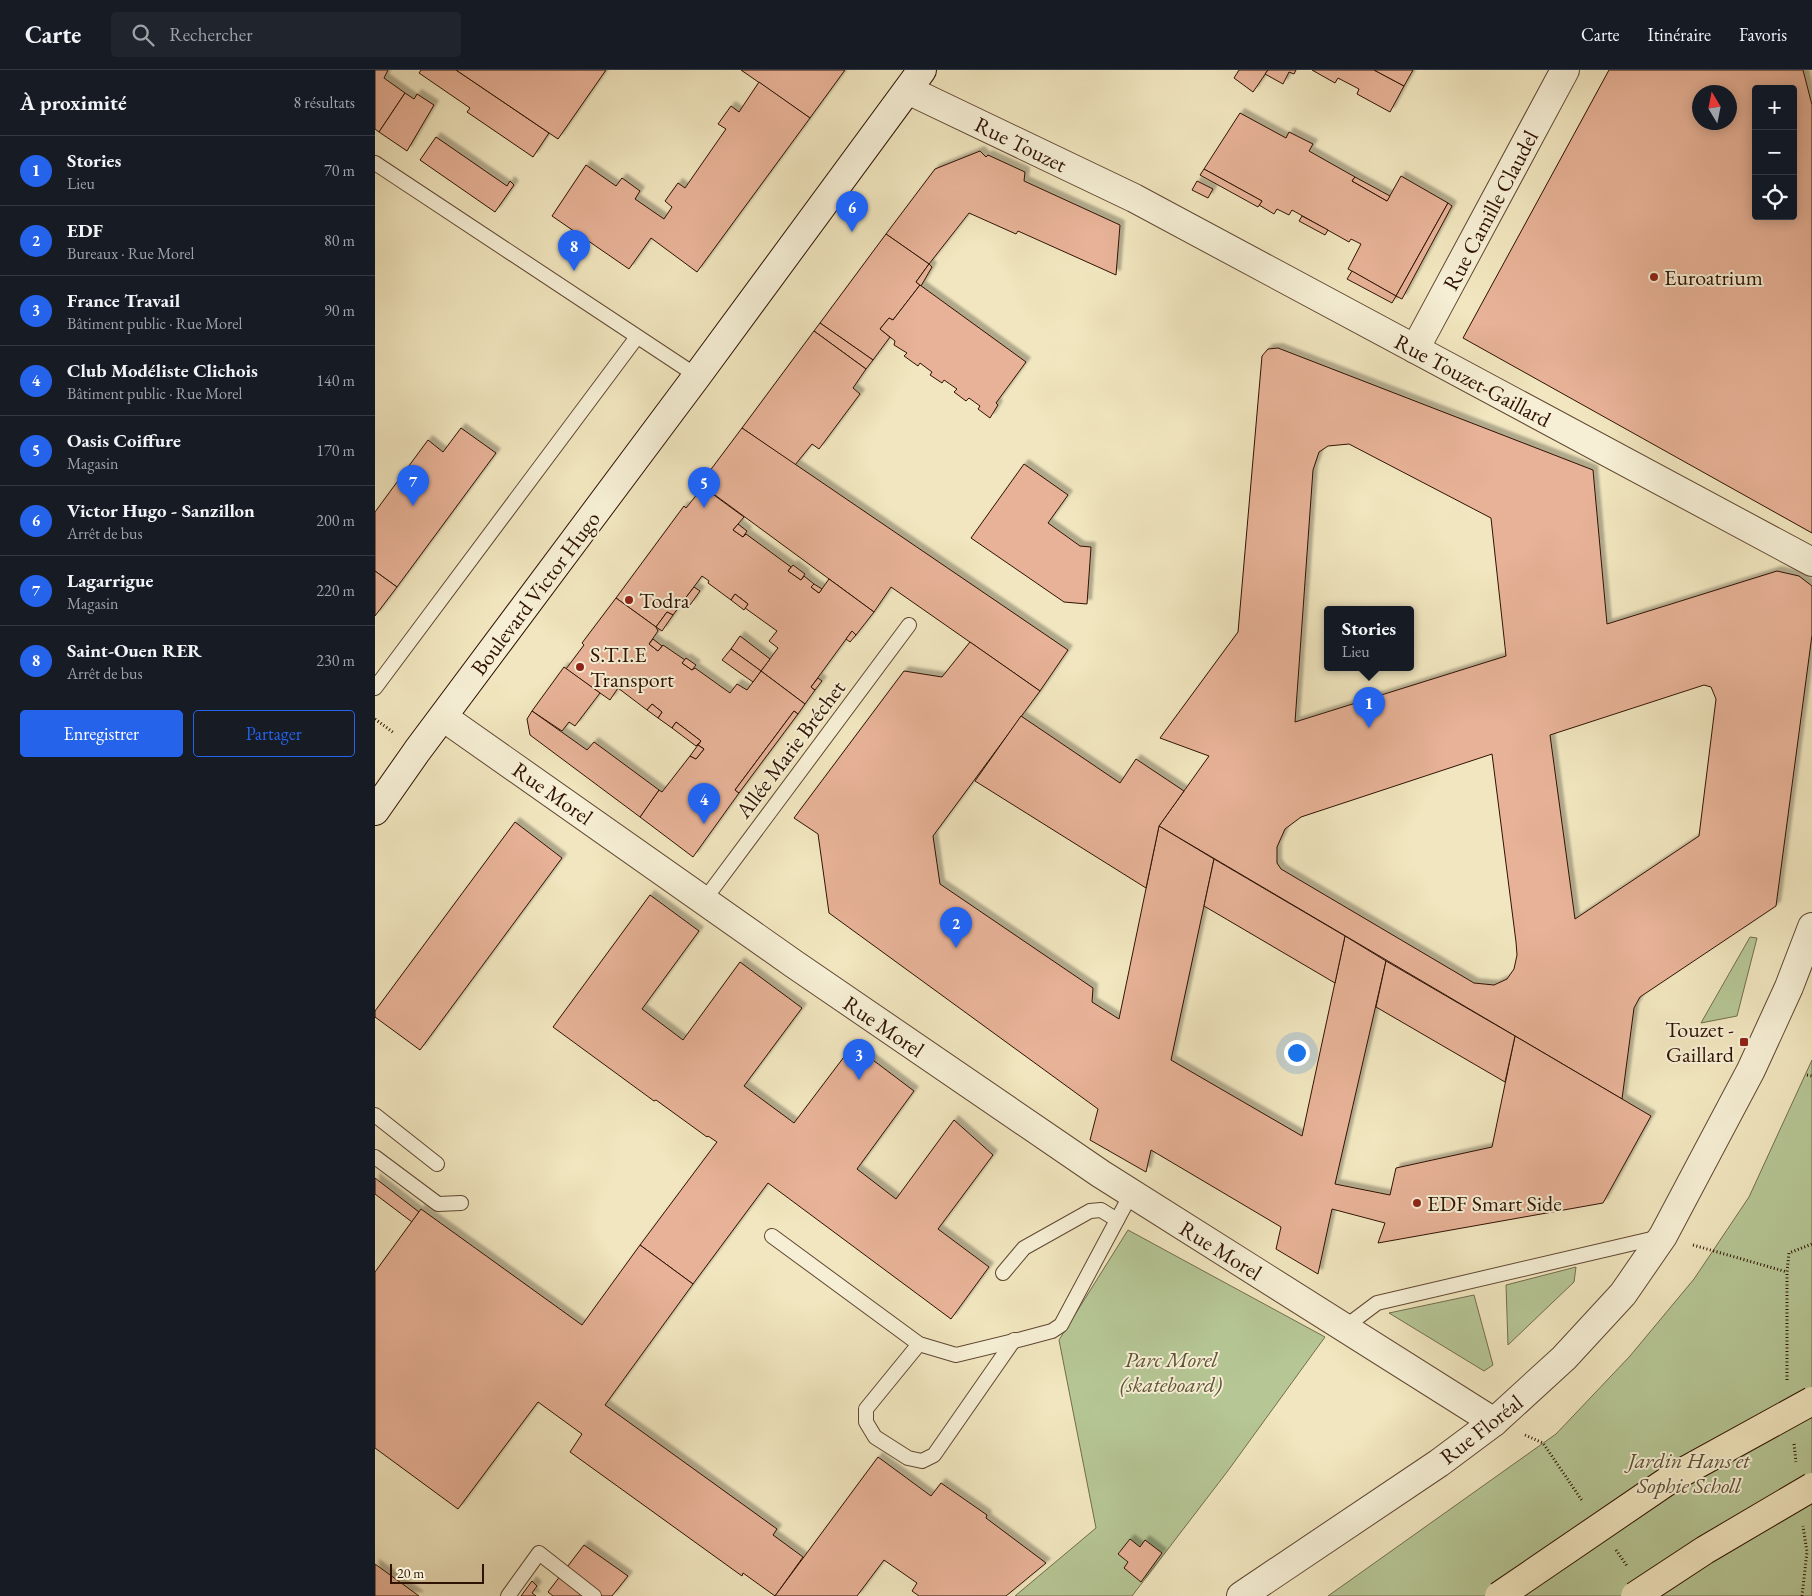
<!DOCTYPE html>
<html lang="fr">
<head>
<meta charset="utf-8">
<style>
  :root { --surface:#171b24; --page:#20242c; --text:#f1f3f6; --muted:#9ea1a6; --line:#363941; --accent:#2563eb }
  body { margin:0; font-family:"EB Garamond",serif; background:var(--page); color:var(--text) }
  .controls { position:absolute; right:15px; top:15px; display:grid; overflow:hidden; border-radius:5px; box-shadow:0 2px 12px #0003 }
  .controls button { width:45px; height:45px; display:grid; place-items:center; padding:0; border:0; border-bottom:1px solid var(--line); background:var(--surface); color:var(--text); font:25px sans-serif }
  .compass { position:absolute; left:1317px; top:15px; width:45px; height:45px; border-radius:50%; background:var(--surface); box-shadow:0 2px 12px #0003; rotate:350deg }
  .scale { position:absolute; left:15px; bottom:12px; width:94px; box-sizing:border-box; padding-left:5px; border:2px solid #2f1202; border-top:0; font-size:14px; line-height:18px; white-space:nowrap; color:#2f1202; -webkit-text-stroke:4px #f6efd5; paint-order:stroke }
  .you { position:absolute; left:921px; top:982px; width:18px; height:18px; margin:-12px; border:4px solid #fff; border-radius:50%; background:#1a73e8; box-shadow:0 0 0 8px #1a73e833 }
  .badge { display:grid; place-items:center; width:32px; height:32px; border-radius:50%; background:var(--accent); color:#fff; font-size:16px; font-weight:700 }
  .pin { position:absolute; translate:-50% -41px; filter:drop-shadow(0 1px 2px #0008) }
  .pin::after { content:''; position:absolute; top:26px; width:18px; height:15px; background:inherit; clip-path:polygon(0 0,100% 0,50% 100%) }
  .popup { position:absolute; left:949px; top:536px; width:90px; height:65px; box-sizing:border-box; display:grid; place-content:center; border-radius:5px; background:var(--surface); filter:drop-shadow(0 1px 4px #0005); font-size:16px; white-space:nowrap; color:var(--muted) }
  .popup b { font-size:19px; color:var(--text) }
  .popup::after { content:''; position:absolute; left:50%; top:100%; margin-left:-10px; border:10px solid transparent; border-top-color:var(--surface) }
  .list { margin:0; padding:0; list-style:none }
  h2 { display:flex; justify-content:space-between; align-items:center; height:65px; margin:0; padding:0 20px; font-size:21px }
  h2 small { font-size:16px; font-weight:400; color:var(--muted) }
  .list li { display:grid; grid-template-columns:32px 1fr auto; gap:15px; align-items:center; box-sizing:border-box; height:70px; padding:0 20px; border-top:1px solid var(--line) }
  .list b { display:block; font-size:19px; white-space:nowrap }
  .list p { margin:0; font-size:16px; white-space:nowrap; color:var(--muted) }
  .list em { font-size:16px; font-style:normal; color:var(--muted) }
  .actions { display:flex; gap:10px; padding:15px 20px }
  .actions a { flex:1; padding:11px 0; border:1px solid var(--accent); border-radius:5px; text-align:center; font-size:18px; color:var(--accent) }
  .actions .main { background:var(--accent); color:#fff }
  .icon { flex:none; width:28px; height:28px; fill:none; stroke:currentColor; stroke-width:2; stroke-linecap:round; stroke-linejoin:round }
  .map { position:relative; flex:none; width:1437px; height:1526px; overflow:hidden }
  header { display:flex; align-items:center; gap:30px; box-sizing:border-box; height:70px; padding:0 25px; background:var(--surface); border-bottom:1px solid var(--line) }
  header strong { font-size:24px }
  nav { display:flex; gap:28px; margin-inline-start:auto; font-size:18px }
  .search { width:350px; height:45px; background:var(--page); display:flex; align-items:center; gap:12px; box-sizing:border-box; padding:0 18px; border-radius:5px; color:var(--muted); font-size:19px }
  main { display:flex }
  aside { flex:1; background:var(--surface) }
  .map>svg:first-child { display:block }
  .green { fill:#b6c695; stroke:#726c4c }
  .building { fill:#e7b297; stroke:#2f1202; fill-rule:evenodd; filter:url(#shadow) }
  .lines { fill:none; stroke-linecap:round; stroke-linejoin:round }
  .service-casing { stroke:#604731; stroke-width:16 }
  .minor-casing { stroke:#604731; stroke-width:30 }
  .tertiary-casing { stroke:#604731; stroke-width:30 }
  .secondary-casing { stroke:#2f1202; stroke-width:30 }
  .path { stroke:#2f1202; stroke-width:3; stroke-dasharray:1 2.5; stroke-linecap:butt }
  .service { stroke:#f6efd5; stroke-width:14 }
  .minor { stroke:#f6efd5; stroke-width:28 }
  .tertiary { stroke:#f6efd5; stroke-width:28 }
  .secondary { stroke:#f6efd5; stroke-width:28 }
  .trunk-bridge-casing { stroke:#2f1202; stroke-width:30; stroke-linecap:butt }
  .trunk-bridge { stroke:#f1e6bf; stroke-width:28 }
  .poi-dot { fill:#8f2418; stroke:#f6efd5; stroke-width:2 }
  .labels { text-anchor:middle; stroke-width:4; stroke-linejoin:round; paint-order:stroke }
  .street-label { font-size:22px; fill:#2f1202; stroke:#f6efd5 }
  .poi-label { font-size:22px; fill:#2f1202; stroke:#f6efd5; text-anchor:start }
  .park-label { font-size:22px; font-style:italic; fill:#5e5135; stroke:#f6efd5 }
</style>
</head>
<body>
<header>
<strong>Carte</strong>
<div class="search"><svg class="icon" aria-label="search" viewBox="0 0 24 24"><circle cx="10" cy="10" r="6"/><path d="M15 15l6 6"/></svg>Rechercher</div>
<nav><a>Carte</a><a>Itinéraire</a><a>Favoris</a></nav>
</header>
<main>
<aside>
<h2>À proximité<small>8 résultats</small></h2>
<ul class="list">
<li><span class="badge">1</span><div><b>Stories</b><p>Lieu</p></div><em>70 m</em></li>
<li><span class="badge">2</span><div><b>EDF</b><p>Bureaux · Rue Morel</p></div><em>80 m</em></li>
<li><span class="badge">3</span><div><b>France Travail</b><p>Bâtiment public · Rue Morel</p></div><em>90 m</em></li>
<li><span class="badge">4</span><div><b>Club Modéliste Clichois</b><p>Bâtiment public · Rue Morel</p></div><em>140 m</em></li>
<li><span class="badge">5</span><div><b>Oasis Coiffure</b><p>Magasin</p></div><em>170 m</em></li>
<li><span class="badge">6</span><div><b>Victor Hugo - Sanzillon</b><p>Arrêt de bus</p></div><em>200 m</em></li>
<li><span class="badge">7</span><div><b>Lagarrigue</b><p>Magasin</p></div><em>220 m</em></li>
<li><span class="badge">8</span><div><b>Saint-Ouen RER</b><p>Arrêt de bus</p></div><em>230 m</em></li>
</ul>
<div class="actions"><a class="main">Enregistrer</a><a>Partager</a></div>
</aside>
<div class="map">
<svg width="1437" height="1526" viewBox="0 0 1437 1526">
  <defs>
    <filter id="shadow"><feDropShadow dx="4.5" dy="-4.5" stdDeviation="1" flood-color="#0004"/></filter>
  </defs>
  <rect width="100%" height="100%" fill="#f1e6bf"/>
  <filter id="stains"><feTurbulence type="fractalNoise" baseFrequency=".004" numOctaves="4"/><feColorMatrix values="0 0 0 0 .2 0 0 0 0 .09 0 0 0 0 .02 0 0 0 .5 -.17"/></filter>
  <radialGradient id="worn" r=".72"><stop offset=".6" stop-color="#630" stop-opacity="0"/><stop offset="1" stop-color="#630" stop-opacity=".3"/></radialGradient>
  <!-- green -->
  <g class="green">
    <path d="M1375,867l7,1 -20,78 -36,7z"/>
    <path d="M1437,990v536h-484l228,-162 74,-78 64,-77 55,-82z"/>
    <path d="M753,1160l197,107 -98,135 -95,124h-117l81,-68 -37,-188z"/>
    <path d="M1201,1197l-2,15 -66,63 -2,-60z"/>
    <path d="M1099,1225l19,70 -9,6 -95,-58z"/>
  </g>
  <!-- building -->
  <g class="building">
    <path d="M0,0h13l-4,8 21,15 -26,39 -4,-3z"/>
    <path d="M46,0h35l93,63 -16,24 -66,-45 3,-4 -51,-35z"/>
    <path d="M81,0h150l-48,69z"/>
    <path d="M366,0h104l-35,48z"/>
    <path d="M864,0h29l-15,22 -19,-14z"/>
    <path d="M893,0h28l-2,4 -5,-2 -6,12 -18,-10z"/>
    <path d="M937,0h62l30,16 -14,26 -33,-18 2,-5 -21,-11 -3,5z"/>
    <path d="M999,0h39l-9,16z"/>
    <path d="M1234,0h194l9,35v428l-349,-195zM1381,19h37v127h-37zM1324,22h30v30h-30z"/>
    <path d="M384,12l51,36 -113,154 -46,-34 -22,31 -77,-53 34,-51 30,21 6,-8 18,13 -5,8 29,20 8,-12 -7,-6 13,-18 7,5 41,-59 -8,-5 13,-18 8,6z"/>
    <path d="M30,23l9,6 3,-5 17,11 -27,46 -28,-19z"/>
    <path d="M865,43l46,25 3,-6 24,12 -4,7 46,26 -3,4 35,20 14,-25 47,27 -52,93 -48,-27 13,-25 -10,-5 -2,3 -57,-32 -3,5 -12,-6 -3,5 -15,-9 3,-4 -58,-32z"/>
    <path d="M61,67l71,49 3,-5 4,4 -19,27 -75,-52z"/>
    <path d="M605,81l6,6 2,-2 37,17 -1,9 96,44 -4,50 -98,-44 -2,3 -47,-21 -40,51 -43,-30 49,-65z"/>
    <path d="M829,99l58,32 -4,6 -58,-32z"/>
    <path d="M980,107l35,19 -3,5 -35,-20z"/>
    <path d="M822,111l16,8 -5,9 -16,-8z"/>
    <path d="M1073,133l4,3 -50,93 -6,-3z"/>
    <path d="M927,146l26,14 -3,5 -26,-14z"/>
    <path d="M511,164l43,30 -13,18 4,3 -27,35 -4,-2 -9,11 10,8 -17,23 -53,-37z"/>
    <path d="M554,194l3,3 -11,19 -5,-4z"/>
    <path d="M977,201l44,25 -4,7 -45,-24z"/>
    <path d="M545,215l106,77 -30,41 2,2 -8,13 -12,-9 2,-3 -11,-8 -3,3 -12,-9 3,-3 -13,-9 -2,3 -12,-8 2,-3 -12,-9 -2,3 -14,-10 3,-3 -13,-8 1,-4 -15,-12 9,-11 4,2z"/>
    <path d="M445,253l53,37 -7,9 -52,-38z"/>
    <path d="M439,261l52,38 -13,19 7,6 -41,55 -7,-5 -17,21 -53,-37z"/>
    <path d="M903,278l315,122 14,154 170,-53 22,5 13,10v49l-36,271 -136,91 -6,11 -12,91 -463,-273 50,-70 -49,-18 78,-106 24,-276 6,-7zM974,374l142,74 15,138 -211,66 18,-252 6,-18 9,-6zM1329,615l7,2 5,12 -17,137 -124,83 -25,-184zM1117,684l24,188 1,13 -3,14 -7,10 -13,6 -20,-2 -193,-114 -4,-6v-16l8,-18 16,-12z"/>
    <path d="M86,358l35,25 -99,134 -22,-16v-59l53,-72 15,12z"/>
    <path d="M367,358l326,222 -28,41 -149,-104 -17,25 -174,-128z"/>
    <path d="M649,394l44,31 -20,28 32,23 11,1 -4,57 -23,-2 -93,-64z"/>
    <path d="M328,417l41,30 -11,13 10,7 3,-3 45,33 -3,4 13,9 3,-4 10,8 -3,3 8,6 10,-14 45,33 -18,23 -4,-4 -41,56 4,3 -10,14 -44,-33 17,-23 -9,-7 8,-10 -32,-23 3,-4 -13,-10 -4,6 -23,-17 1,-2 -7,-5 -29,39 -6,-3 -11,15 -40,-29 68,-92 2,2z"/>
    <path d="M363,454l9,7 -4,6 -10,-7z"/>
    <path d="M418,495l12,9 -4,6 -13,-9z"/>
    <path d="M0,501l22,16 -22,29z"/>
    <path d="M439,514l8,5 -3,4 -8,-6z"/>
    <path d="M319,517l6,4 -10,14 -6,-5z"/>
    <path d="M360,524l13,10 -4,6 -13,-10z"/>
    <path d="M241,528l40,29 2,4 -9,13 9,7 5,-6 22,15 -3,3 10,7 3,-2 35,25 7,-9 10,6 14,-19 44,33 -7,10 -4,-3 -59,79 4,3 -46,64 -53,-40 19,-27 3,2 28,-36 6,3 8,-10 -6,-4 3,-4 -25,-19 -4,6 -14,-10 4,-6 -10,-8 -5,6 -29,-22 -8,12 -44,-31 18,-24 -2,-2z"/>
    <path d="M292,542l6,3 -11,16 -6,-4z"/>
    <path d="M477,561l4,4 -6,7 -4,-3z"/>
    <path d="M365,566l30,23 -9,12 -30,-22z"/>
    <path d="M278,569l9,7 -4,5 -9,-7z"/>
    <path d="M595,572l70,49 -107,145 7,48 153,104 -1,14 27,17 40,-193 55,33 -43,201 131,76 43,-200 41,25 -51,223 55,11 6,-27 96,-21 23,-111 136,80 -48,87 -225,40 7,-20 -53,-14 -14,65 -42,-25 5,-22 -130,-77 -5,22 -56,-32 8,-31 -269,-196 -11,-79 -24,-16 110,-147 38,6z"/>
    <path d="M356,579l30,22 -8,11 -31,-22z"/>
    <path d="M311,588l10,7 -4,5 -10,-7z"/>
    <path d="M189,597l36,26 -25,33 -6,-4 -7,9 -30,-20z"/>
    <path d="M443,608l4,3 -7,9 -4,-3z"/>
    <path d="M277,634l10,8 -4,6 -11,-8z"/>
    <path d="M157,641l55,39 7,-8 65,48 -19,27 -110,-82 -3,-16z"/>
    <path d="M419,641l4,3 -59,79 -4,-3z"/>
    <path d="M646,646l99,67 16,-24 48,32 -25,35 -13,62 -171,-107z"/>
    <path d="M301,652l25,19 -5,5 -24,-18z"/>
    <path d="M323,675l6,4 -8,10 -6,-3z"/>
    <path d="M140,752l47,36 -142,192 -45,-33v-6z"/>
    <path d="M839,789l131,77 -10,47 -131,-77z"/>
    <path d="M275,825l49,36 -57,78 41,31 57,-78 62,46 -58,78 50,37 59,-78 61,46 -57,78 39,30 58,-79 39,35 -55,74 51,38 -38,52 -183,-136 -75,101 -53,-39 77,-103 -9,-6 -1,1 -51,-37 -2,1 -101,-74z"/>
    <path d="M1011,891l129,75 -10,46 -129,-75z"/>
    <path d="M0,1108l44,34 -7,10 -37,-28z"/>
    <path d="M46,1139l161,116 58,-80 53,39 -88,121 172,124 -4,6 30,22 -28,39 -32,-23 -1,3 -172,-124 12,-18 -44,-32 -80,107 -83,-61v-176z"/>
    <path d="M503,1387l53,39 10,-13 46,32 -1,3 60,45 -40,33h-87l-7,-5 5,-8 -33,-23 -27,36h-82z"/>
    <path d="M755,1469l10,8 5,-7 17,13 -21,29 -17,-14 4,-6 -10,-8z"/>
    <path d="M209,1475l44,31 -16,20h-59l-5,-4z"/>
    <path d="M0,1494l44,32h-44z"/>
    <path d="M157,1511l5,5 -5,7 4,3h-15z"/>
  </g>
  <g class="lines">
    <defs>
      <g id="service">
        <path d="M0,93l322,213"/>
        <path d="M0,618l262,-351"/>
        <path d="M330,829l204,-274"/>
        <path d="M0,1045l62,49"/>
        <path d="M0,1087l63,47 23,-1"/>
        <path d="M397,1166l147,108 37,11 66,-16 30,-8 9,-6 70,-131"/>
        <path d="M628,1203l21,-25 66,-37 11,-1 16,10"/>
        <path d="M970,1257l32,-24 283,-66"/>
        <path d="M544,1274l-53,65v13l9,15 33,21 14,3 12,-6 80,-115"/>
        <path d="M133,1526l31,-43 55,43"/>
      </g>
      <g id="minor">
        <path d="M533,20l226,108 678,364"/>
        <path d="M1040,279l150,-279"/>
        <path d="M866,1526l198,-133 55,-41 70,-64 59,-64 40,-58 88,-166 38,-83 23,-60"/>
      </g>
      <path id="tertiary" d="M68,647l351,247 307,210 393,248"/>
      <path id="secondary" d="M0,741l42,-60 280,-375 225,-306"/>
    </defs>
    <!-- service casing -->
    <use href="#service" class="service-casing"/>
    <!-- minor casing -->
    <use href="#minor" class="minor-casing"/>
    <!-- tertiary casing -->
    <use href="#tertiary" class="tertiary-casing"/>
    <!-- secondary casing -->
    <use href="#secondary" class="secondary-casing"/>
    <!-- path -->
    <g class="path">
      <path d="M0,649l19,14"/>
      <path d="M1432,1005l5,1"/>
      <path d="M1318,1175l94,27"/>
      <path d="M1412,1310v-108l2,-19 23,-9"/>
      <path d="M1150,1365l18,8 40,59"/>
      <path d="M1419,1374l2,18"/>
      <path d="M1241,1480l11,16"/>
      <path d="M1427,1526l5,-44 -4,-26"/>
    </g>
    <!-- service -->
    <use href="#service" class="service"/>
    <!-- minor -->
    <use href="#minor" class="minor"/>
    <!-- tertiary -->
    <use href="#tertiary" class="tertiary"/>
    <!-- secondary -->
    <use href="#secondary" class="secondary"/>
    <defs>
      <g id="trunk-bridge">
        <path d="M1124,1526l173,-118 140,-77"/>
        <path d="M1260,1526l70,-46 107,-63"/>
      </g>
    </defs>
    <!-- trunk-bridge casing -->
    <use href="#trunk-bridge" class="trunk-bridge-casing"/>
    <!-- trunk-bridge -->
    <use href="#trunk-bridge" class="trunk-bridge"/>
  </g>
  <!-- markers -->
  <g class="poi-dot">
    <circle cx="1279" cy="207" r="5"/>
    <circle cx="254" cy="530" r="5"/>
    <circle cx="205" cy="597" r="5"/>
    <rect x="1364" y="967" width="10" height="10" rx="2.5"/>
    <circle cx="1042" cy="1133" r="5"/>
  </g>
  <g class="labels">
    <!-- street labels -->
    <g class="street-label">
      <text transform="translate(646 74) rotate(26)" y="8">Rue Touzet</text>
      <text transform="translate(1115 140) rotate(-62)" y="8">Rue Camille Claudel</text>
      <text transform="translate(1098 310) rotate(28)" y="8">Rue Touzet-Gaillard</text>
      <text transform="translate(160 523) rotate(-53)" y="8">Boulevard Victor Hugo</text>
      <text transform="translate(415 679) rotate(-53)" y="8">Allée Marie Bréchet</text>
      <text transform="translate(178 723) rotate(35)" y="8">Rue Morel</text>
      <text transform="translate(509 956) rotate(34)" y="8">Rue Morel</text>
      <text transform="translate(846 1180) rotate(32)" y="8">Rue Morel</text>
      <text transform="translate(1106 1359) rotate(-38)" y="8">Rue Floréal</text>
    </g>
    <!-- poi labels -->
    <g class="poi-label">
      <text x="1289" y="215">Euroatrium</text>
      <text x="264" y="538">Todra</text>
      <text x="215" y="592">S.T.I.E<tspan x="215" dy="25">Transport</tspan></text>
      <text x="1359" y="967" text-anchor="end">Touzet -<tspan x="1359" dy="25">Gaillard</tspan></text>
      <text x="1052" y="1141">EDF Smart Side</text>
    </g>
    <!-- park labels -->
    <g class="park-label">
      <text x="796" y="1297">Parc Morel<tspan x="796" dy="25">(skateboard)</tspan></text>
      <text x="1314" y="1398">Jardin Hans et<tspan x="1314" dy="25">Sophie Scholl</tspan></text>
    </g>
  </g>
  <rect width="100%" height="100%" filter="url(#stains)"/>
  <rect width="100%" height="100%" fill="url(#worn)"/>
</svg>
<div class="controls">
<button>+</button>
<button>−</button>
<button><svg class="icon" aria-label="locate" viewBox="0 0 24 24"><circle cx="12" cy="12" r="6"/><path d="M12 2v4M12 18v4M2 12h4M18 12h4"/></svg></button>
</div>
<svg class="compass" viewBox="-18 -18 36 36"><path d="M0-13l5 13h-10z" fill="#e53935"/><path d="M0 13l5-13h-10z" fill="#9ea1a6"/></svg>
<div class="scale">20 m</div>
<div class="you"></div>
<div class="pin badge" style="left:994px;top:658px">1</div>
<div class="popup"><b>Stories</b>Lieu</div>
<div class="pin badge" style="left:581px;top:878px">2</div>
<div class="pin badge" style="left:484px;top:1010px">3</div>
<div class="pin badge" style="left:329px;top:754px">4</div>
<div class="pin badge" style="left:329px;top:438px">5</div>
<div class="pin badge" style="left:477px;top:162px">6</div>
<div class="pin badge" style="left:38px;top:436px">7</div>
<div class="pin badge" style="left:199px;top:201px">8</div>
</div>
</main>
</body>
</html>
